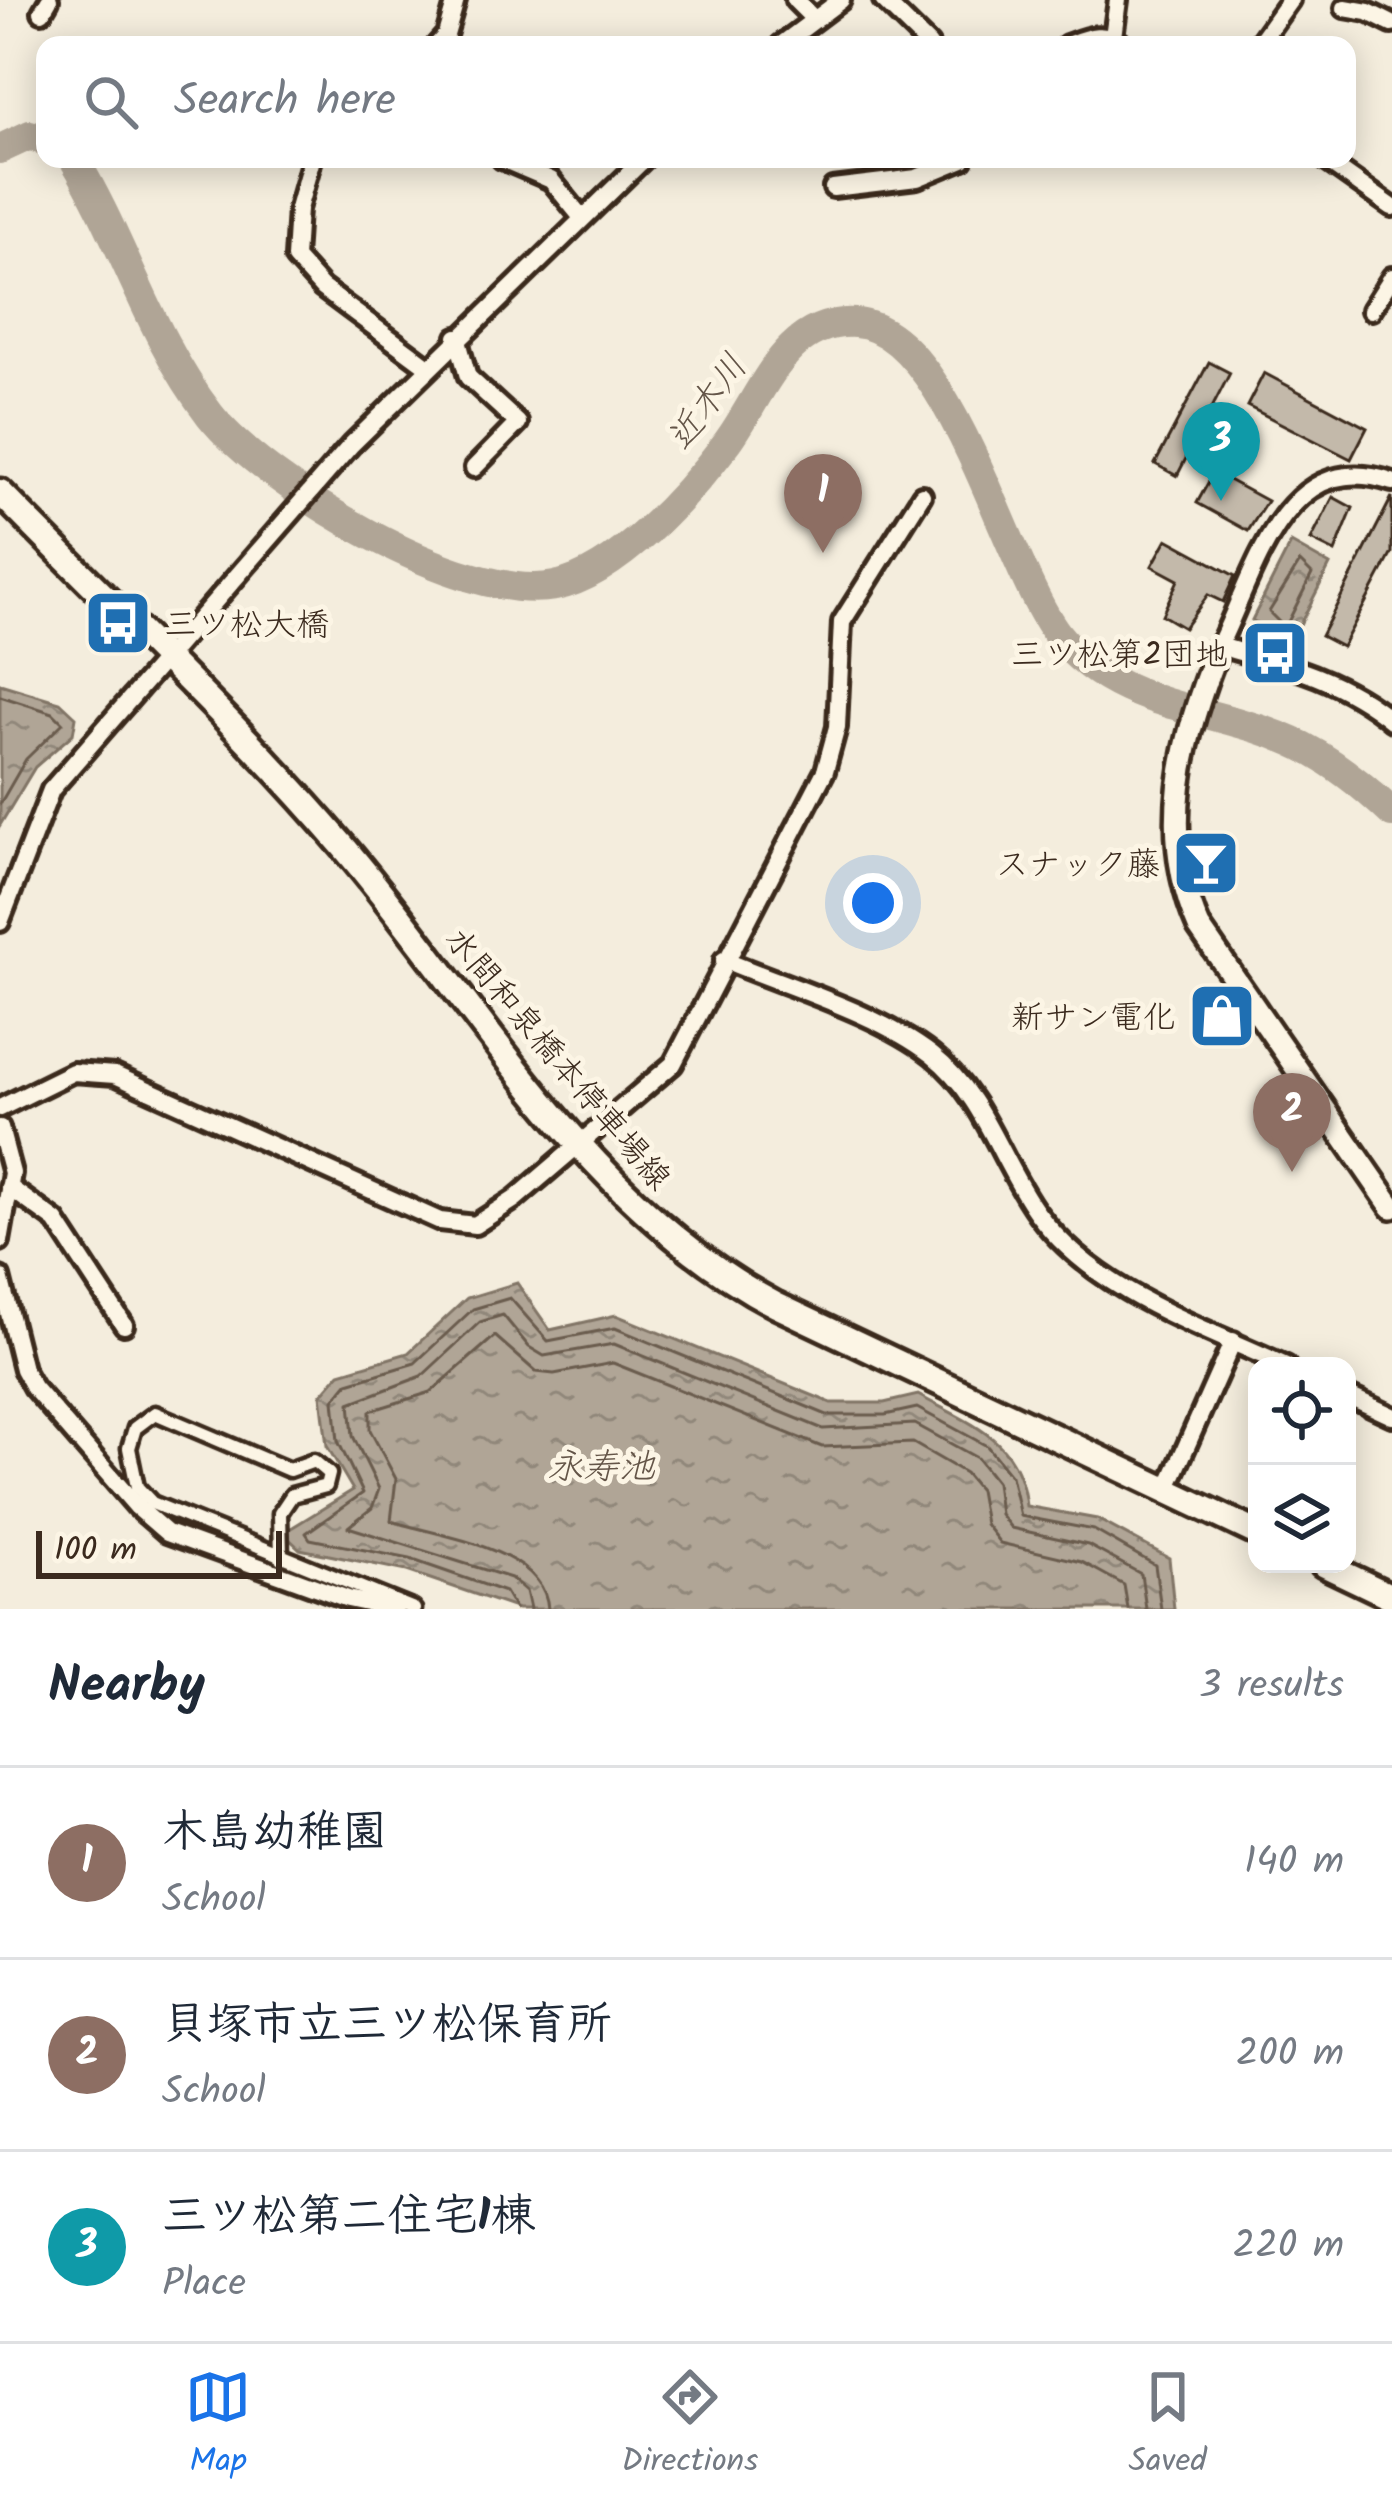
<!DOCTYPE html>
<html lang="en">
<head>
<meta charset="utf-8">
<style>
  :root { --surface:#fff; --page:#f2f2f3; --text:#1f2937; --muted:#747a83; --line:#e0e1e3; --accent:#1a73e8 }
  body { margin:0; font-family:Kalam,"Klee One",sans-serif; background:var(--page); color:var(--text) }
  .controls { position:absolute; right:36px; bottom:36px; display:grid; overflow:hidden; border-radius:24px; box-shadow:0 6px 30px #0003 }
  .controls button { width:108px; height:108px; display:grid; place-items:center; padding:0; border:0; border-bottom:3px solid var(--line); background:var(--surface); color:var(--text); font:60px sans-serif }
  .scale { position:absolute; left:36px; bottom:30px; width:246px; box-sizing:border-box; padding-left:12px; border:6px solid #3b2a1e; border-top:0; font-size:33px; line-height:42px; white-space:nowrap; color:#3b2a1e; -webkit-text-stroke:9px #fcf5e5; paint-order:stroke }
  .you { position:absolute; left:873px; top:903px; width:42px; height:42px; margin:-30px; border:9px solid #fff; border-radius:50%; background:#1a73e8; box-shadow:0 0 0 18px #1a73e833 }
  .badge { display:grid; place-items:center; width:78px; height:78px; border-radius:50%; background:var(--accent); color:#fff; font-size:39px; font-weight:700 }
  .pin { position:absolute; translate:-50% -99px; filter:drop-shadow(0 3px 6px #0008) }
  .pin::after { content:''; position:absolute; top:63px; width:42px; height:36px; background:inherit; clip-path:polygon(0 0,100% 0,50% 100%) }
  .list { margin:0; padding:0; list-style:none }
  h2 { display:flex; justify-content:space-between; align-items:center; height:156px; margin:0; padding:0 48px; font-size:51px }
  h2 small { font-size:39px; font-weight:400; color:var(--muted) }
  .list li { display:grid; grid-template-columns:78px 1fr auto; gap:36px; align-items:center; box-sizing:border-box; height:192px; padding:0 48px; border-top:3px solid var(--line) }
  .list b { display:block; font-size:45px; white-space:nowrap }
  .list p { margin:0; font-size:39px; white-space:nowrap; color:var(--muted) }
  .list em { font-size:39px; font-style:normal; color:var(--muted) }
  .icon { flex:none; width:66px; height:66px; fill:none; stroke:currentColor; stroke-width:2; stroke-linecap:round; stroke-linejoin:round }
  .map { position:relative; flex:none; width:1392px; height:1609px; overflow:hidden }
  .search { position:absolute; background:var(--surface); box-shadow:0 6px 30px #0003; left:36px; right:36px; top:36px; height:132px; display:flex; align-items:center; gap:30px; box-sizing:border-box; padding:0 42px; border-radius:24px; color:var(--muted); font-size:45px }
  .sheet { height:732px; background:var(--surface) }
  nav { display:flex; justify-content:space-around; align-items:center; box-sizing:border-box; height:168px; border-top:3px solid var(--line); background:var(--surface); font-size:33px; color:var(--muted) }
  nav a { display:grid; justify-items:center; gap:6px }
  nav .on { color:var(--accent) }
  .map>svg:first-child { display:block }
  .water { fill:url(#water-ripples); stroke:#817466; stroke-width:3 }
  .lines { fill:none; stroke-linecap:round; stroke-linejoin:round }
  .shore { stroke:#6a5b4e; stroke-width:3 }
  .river { stroke:#b0a596; stroke-width:30 }
  .building { fill:#c3b9aa; stroke:#3b2a1e; stroke-width:3 }
  .pedestrian-casing { stroke:#3b2a1e; stroke-width:21 }
  .minor-casing { stroke:#3b2a1e; stroke-width:26 }
  .tertiary-casing { stroke:#3b2a1e; stroke-width:30 }
  .secondary-casing { stroke:#3b2a1e; stroke-width:33 }
  .pedestrian { stroke:#fcf5e5; stroke-width:12 }
  .minor { stroke:#fcf5e5; stroke-width:16 }
  .tertiary { stroke:#fcf5e5; stroke-width:21 }
  .secondary { stroke:#fcf5e5; stroke-width:24 }
  .labels { text-anchor:middle; stroke-width:10; stroke-linejoin:round; paint-order:stroke }
  .poi-label { font-size:33px; fill:#3b2a1e; stroke:#fcf5e5; text-anchor:end }
  .street-label { font-size:33px; fill:#3b2a1e; stroke:#fcf5e5 }
  .water-label { font-size:36px; font-style:italic; fill:#645548; stroke:#fcf5e5 }
</style>
</head>
<body>
<div class="map">
<svg width="1392" height="1609" viewBox="0 0 1392 1609">
  <defs>
    <pattern id="water-ripples" width="26" height="14" patternUnits="userSpaceOnUse" patternTransform="scale(3)"><rect width="26" height="14" fill="#b0a596"/><path d="M2 4q2-2 4 0t4 0M15 11q2-2 4 0t4 0" fill="none" stroke="#90877a"/></pattern>
  </defs>
  <rect width="100%" height="100%" fill="#f4eddd"/>
  <filter id="ink" filterUnits="userSpaceOnUse"><feTurbulence type="fractalNoise" baseFrequency=".00833" numOctaves="2"/><feDisplacementMap in="SourceGraphic" scale="24" xChannelSelector="R" yChannelSelector="G"/><feConvolveMatrix kernelMatrix="1 2 1 2 8 2 1 2 1" color-interpolation-filters="sRGB"/></filter>
  <g filter="url(#ink)">
    <!-- water -->
    <g class="water">
      <path d="M1291,543l39,22 -40,79 -38,-24z"/>
      <path d="M0,684l60,18 16,15 -3,17 -38,33 -35,58z"/>
      <path d="M517,1283l33,47 66,-15 215,88h53l34,-8c54,30 101,43 108,111l71,13 72,39 5,51h-656l-111,-38 -107,-22 -17,-16 70,-43 -26,-44 -6,-51 19,-22 68,-20 59,-55z"/>
    </g>
    <g class="lines">
      <!-- shore -->
      <g class="shore">
        <path d="M1300,562l12,12 -24,48 -7,2 -12,-12z"/>
        <path d="M0,696l53,17 10,10 -37,36 -26,45"/>
        <path d="M515,1609l-10,-17 -95,-33 -100,-20 -4,-6 57,-40 -25,-52 -4,-41 14,-17 67,-20 58,-54 37,-11 38,43 67,-13 212,87h58l32,-7 70,38 24,30 9,40 74,14 61,35 6,44"/>
        <path d="M530,1609l-4,-18 -15,-13 -163,-51 24,-19 7,-19 -26,-53 -3,-33 72,-27 58,-54 23,-7 26,32 15,9 70,-12 209,85 92,-5 62,34 19,24 4,32 11,14 77,17 53,29 5,35"/>
        <path d="M548,1609c-3,-61 -110,-73 -157,-88l5,-42 -26,-49v-19l61,-19 64,-56 41,36 18,2 59,-11 209,84 91,-4 52,30 14,17 6,34 15,19 82,19 42,23 4,24"/>
      </g>
      <!-- river -->
      <g class="river">
        <path d="M0,149l30,-14 15,6"/>
        <path d="M74,159c50,83 75,177 136,256 56,71 253,189 345,171 62,-12 134,-93 171,-142 36,-47 57,-125 129,-121 95,5 150,244 203,312 62,78 161,70 244,111 33,17 63,41 90,67"/>
      </g>
    </g>
    <!-- building -->
    <g class="building">
      <path d="M1209,362l21,11 -53,103 -22,-12z"/>
      <path d="M1264,373l103,55 -16,31 -104,-53z"/>
      <path d="M1214,472l53,29 -19,30 -51,-28z"/>
      <path d="M1333,497l20,11 -18,44 -24,-12z"/>
      <path d="M1392,497v56l-50,94 -21,-11z"/>
      <path d="M1167,539l68,37 -12,26 -15,-7 -24,33 -22,-13 16,-35 -26,-14z"/>
    </g>
    <g class="lines">
      <defs>
        <path id="pedestrian" d="M281,1558l-1,-45 12,-18 34,-9 3,-12 -15,-13 -25,9 -134,-57 -20,15 -6,20 8,39 15,16 262,106"/>
        <g id="minor">
          <path d="M795,0l19,19"/>
          <path d="M883,0l46,45"/>
          <path d="M1345,8l23,4 24,12"/>
          <path d="M42,12l7,-12"/>
          <path d="M1113,37l5,-37"/>
          <path d="M437,45l9,-10 10,-35"/>
          <path d="M781,45l60,-45"/>
          <path d="M1067,45c21,-8 37,-15 57,0"/>
          <path d="M1258,45l32,-45"/>
          <path d="M312,159l-14,50 -3,49 27,30 105,78"/>
          <path d="M502,159l49,21 31,38"/>
          <path d="M1324,159l68,48"/>
          <path d="M833,188l84,-10 46,-19"/>
          <path d="M1371,310l21,-33"/>
          <path d="M457,337l11,40 50,46 -44,45"/>
          <path d="M1392,482c-108,-37 -137,92 -173,164 63,18 122,32 173,75"/>
          <path d="M0,922l51,-132 300,-345 293,-286"/>
          <path d="M724,960c64,27 154,53 208,95 53,42 68,107 106,159 58,79 163,112 248,152"/>
          <path d="M0,1108l73,-36 42,3 325,146 35,4 40,-26 158,-135 152,-293 12,-44 5,-105 80,-127"/>
          <path d="M0,1128l12,45 -12,68"/>
          <path d="M9,1187l47,34 68,104"/>
          <path d="M0,1277l23,92 10,18 104,120 30,26 181,66 47,10"/>
          <path d="M1347,1395l45,21"/>
          <path d="M1167,1490l66,-149"/>
        </g>
        <path id="tertiary" d="M1219,646c-38,93 -61,188 -20,281l193,280"/>
        <g id="secondary">
          <path d="M0,492c114,117 236,229 342,353 137,160 243,359 434,460l481,228"/>
          <path d="M1323,1564l69,33"/>
        </g>
      </defs>
      <!-- pedestrian casing -->
      <use href="#pedestrian" class="pedestrian-casing"/>
      <!-- minor casing -->
      <use href="#minor" class="minor-casing"/>
      <!-- tertiary casing -->
      <use href="#tertiary" class="tertiary-casing"/>
      <!-- secondary casing -->
      <use href="#secondary" class="secondary-casing"/>
      <!-- pedestrian -->
      <use href="#pedestrian" class="pedestrian"/>
      <!-- minor -->
      <use href="#minor" class="minor"/>
      <!-- tertiary -->
      <use href="#tertiary" class="tertiary"/>
      <!-- secondary -->
      <use href="#secondary" class="secondary"/>
    </g>
  </g>
  <!-- icons -->
  <defs>
    <symbol id="bus-square" viewBox="-11 -11 22 22"><rect x="-9" y="-9" width="18" height="18" rx="4" fill="#1f6fb2" stroke="#fcf5e5"/><path d="M-5-6H5V4H4V6H2V4H-2V6H-4V4H-5ZM-3.5-4V0h7V-4ZM-3.5 1.2v1.5H-2V1.2ZM2 1.2v1.5H3.5V1.2Z" fill="#fff"/></symbol>
    <symbol id="bar-square" viewBox="-11 -11 22 22"><rect x="-9" y="-9" width="18" height="18" rx="4" fill="#1f6fb2" stroke="#fcf5e5"/><path d="M-6-5H6L.8 .8V4.5H3.5V6h-7V4.5H-.8V.8Z" fill="#fff"/></symbol>
    <symbol id="shop-square" viewBox="-11 -11 22 22"><rect x="-9" y="-9" width="18" height="18" rx="4" fill="#1f6fb2" stroke="#fcf5e5"/><path d="M-5-2.5h2.3a2.7 3.5 0 0 1 5.4 0H5L5.5 6h-11ZM-1.5-2.5h3a1.5 2.3 0 0 0-3 0Z" fill="#fff"/></symbol>
  </defs>
  <g fill-rule="evenodd">
    <use href="#bus-square" x="80" y="585" width="76" height="76"/>
    <use href="#bus-square" x="1237" y="615" width="76" height="76"/>
    <use href="#bar-square" x="1168" y="825" width="76" height="76"/>
    <use href="#shop-square" x="1184" y="978" width="76" height="76"/>
  </g>
  <g class="labels">
    <!-- poi labels -->
    <g class="poi-label">
      <text x="164" y="635" text-anchor="start">三ツ松大橋</text>
      <text x="1228" y="665">三ツ松第2団地</text>
      <text x="1160" y="875">スナック藤</text>
      <text x="1176" y="1028">新サン電化</text>
    </g>
    <!-- street labels -->
    <g class="street-label">
      <text transform="translate(559 1058) rotate(50)" y="12">水間和泉橋本停車場線</text>
    </g>
    <!-- water labels -->
    <g class="water-label">
      <text transform="translate(706 401) rotate(-54)" y="13">近木川</text>
      <text x="601" y="1478">永寿池</text>
    </g>
  </g>
</svg>
<div class="controls">
<button><svg class="icon" aria-label="locate" viewBox="0 0 24 24"><circle cx="12" cy="12" r="6"/><path d="M12 2v4M12 18v4M2 12h4M18 12h4"/></svg></button>
<button><svg class="icon" aria-label="layers" viewBox="0 0 24 24"><path d="M12 4l9 5-9 5-9-5zM3 14l9 5 9-5"/></svg></button>
</div>
<div class="scale">100 m</div>
<div class="you"></div>
<div class="pin badge" style="left:823px;top:553px;background:#8d6e63">1</div>
<div class="pin badge" style="left:1292px;top:1172px;background:#8d6e63">2</div>
<div class="pin badge" style="left:1221px;top:501px;background:#0f9aa8">3</div>
<div class="search"><svg class="icon" aria-label="search" viewBox="0 0 24 24"><circle cx="10" cy="10" r="6"/><path d="M15 15l6 6"/></svg>Search here</div>
</div>
<section class="sheet">
<h2>Nearby<small>3 results</small></h2>
<ul class="list">
<li><span class="badge" style="background:#8d6e63">1</span><div><b>木島幼稚園</b><p>School</p></div><em>140 m</em></li>
<li><span class="badge" style="background:#8d6e63">2</span><div><b>貝塚市立三ツ松保育所</b><p>School</p></div><em>200 m</em></li>
<li><span class="badge" style="background:#0f9aa8">3</span><div><b>三ツ松第二住宅1棟</b><p>Place</p></div><em>220 m</em></li>
</ul>
</section>
<nav>
<a class="on"><svg class="icon" aria-label="map" viewBox="0 0 24 24"><path d="M3 6l6-2 6 2 6-2v14l-6 2-6-2-6 2zM9 4v14M15 6v14"/></svg>Map</a>
<a><svg class="icon" aria-label="directions" viewBox="0 0 24 24"><path d="M12 3l9 9-9 9-9-9zM9 14v-3h6M13 9l2 2-2 2"/></svg>Directions</a>
<a><svg class="icon" aria-label="saved" viewBox="0 0 24 24"><path d="M7 4h10v16l-5-4-5 4z"/></svg>Saved</a>
</nav>
</body>
</html>
